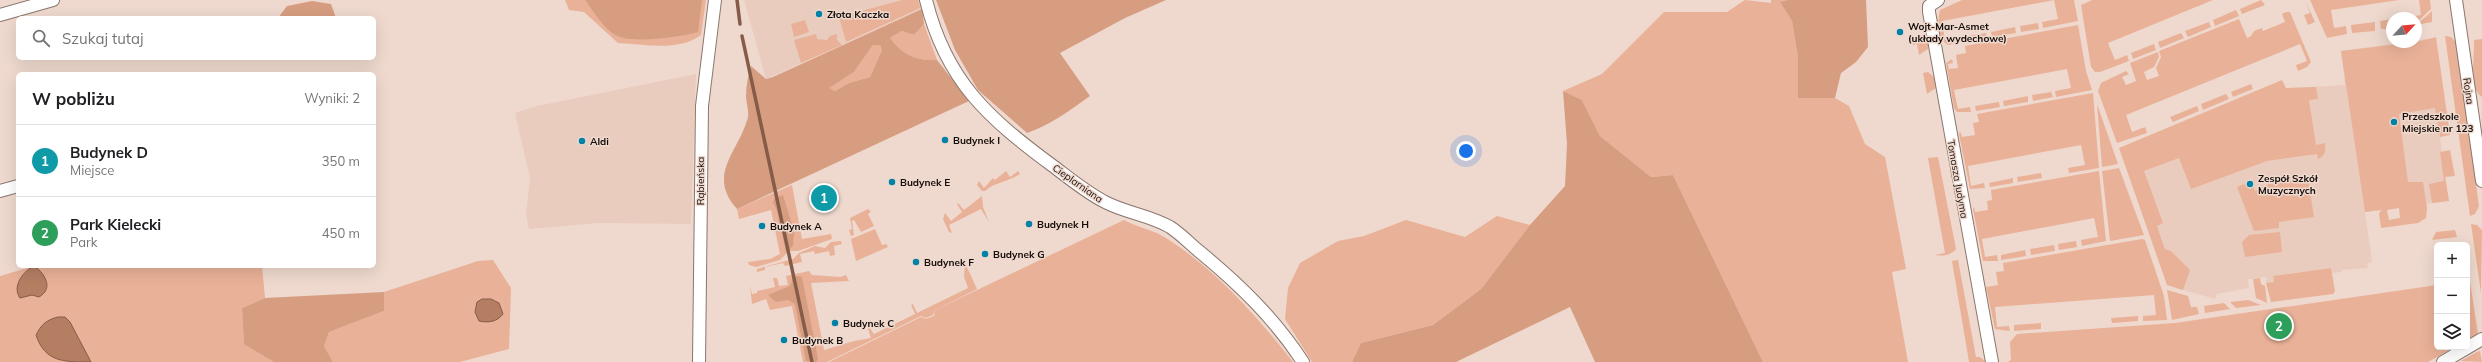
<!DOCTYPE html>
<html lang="pl">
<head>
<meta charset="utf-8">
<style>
  :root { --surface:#fff; --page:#f2f2f2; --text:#202124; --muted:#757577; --line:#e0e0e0; --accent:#0281a6 }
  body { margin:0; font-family:Mulish,sans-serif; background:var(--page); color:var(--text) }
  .controls { position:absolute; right:12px; bottom:12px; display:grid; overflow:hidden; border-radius:6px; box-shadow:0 4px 16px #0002 }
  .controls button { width:36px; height:36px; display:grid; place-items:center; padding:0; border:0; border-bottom:1px solid var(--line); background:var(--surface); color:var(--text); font:20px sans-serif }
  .compass { position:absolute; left:2386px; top:12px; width:36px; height:36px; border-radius:50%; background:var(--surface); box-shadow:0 4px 16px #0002; rotate:64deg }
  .you { position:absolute; left:1466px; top:151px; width:14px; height:14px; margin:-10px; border:3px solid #fff; border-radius:50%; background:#1a73e8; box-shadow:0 0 0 6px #1a73e833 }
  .badge { display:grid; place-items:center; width:26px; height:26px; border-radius:50%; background:var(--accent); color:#fff; font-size:13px; font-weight:700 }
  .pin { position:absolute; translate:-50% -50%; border:2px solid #fff; box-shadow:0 1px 4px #0006 }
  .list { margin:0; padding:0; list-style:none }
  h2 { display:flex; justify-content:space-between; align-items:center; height:52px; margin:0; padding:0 16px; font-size:17px }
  h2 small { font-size:13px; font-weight:400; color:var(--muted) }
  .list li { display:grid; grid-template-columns:26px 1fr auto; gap:12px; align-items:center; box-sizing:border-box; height:72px; padding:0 16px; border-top:1px solid var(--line) }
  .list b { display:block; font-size:15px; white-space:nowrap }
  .list p { margin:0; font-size:13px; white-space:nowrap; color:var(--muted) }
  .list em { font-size:13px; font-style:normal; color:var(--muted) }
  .icon { flex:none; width:22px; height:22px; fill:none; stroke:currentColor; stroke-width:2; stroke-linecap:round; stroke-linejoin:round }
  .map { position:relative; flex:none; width:2482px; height:362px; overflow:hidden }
  .search { position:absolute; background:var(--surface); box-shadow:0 4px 16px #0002; left:16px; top:16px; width:360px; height:44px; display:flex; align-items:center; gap:10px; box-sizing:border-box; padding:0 14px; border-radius:6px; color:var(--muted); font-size:15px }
  .panel { position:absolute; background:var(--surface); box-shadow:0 4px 16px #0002; left:16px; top:72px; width:360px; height:196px; border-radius:6px }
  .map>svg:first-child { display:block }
  .built { fill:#eaccbe }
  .green { fill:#e9b197; fill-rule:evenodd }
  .forest { fill:#d69d81; fill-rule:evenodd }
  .water { fill:#b57e63; stroke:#855c48 }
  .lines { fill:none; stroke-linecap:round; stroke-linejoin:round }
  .stream { stroke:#855c48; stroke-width:3.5 }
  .minor-casing { stroke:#8a766d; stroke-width:14 }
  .minor { stroke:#fff; stroke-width:12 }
  .poi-dot { fill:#0281a6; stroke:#efd9ce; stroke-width:1.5 }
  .labels { text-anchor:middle; stroke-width:3; stroke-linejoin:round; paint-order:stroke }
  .poi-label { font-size:10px; font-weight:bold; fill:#140d09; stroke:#efd9ce; text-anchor:start }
  .street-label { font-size:10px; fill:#140d09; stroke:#efd9ce }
</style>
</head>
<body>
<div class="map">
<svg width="2482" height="362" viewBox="0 0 2482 362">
  <rect width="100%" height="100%" fill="#efd9ce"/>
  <!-- built -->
  <g class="built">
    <path d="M744,0h175l3,9 -156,70z"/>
    <path d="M2426,39l23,162 -84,11 7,50 -5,1 1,5 -26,2v2l-10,1 -1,-5 -58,8 1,6 -8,1v-6l-18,2 1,9 -32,6 -2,5 -39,-11 -13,-46 -34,-87 143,-66 73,-4 -4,-34z"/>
    <path d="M696,74l-5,150 -92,-1 -70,6 -3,-14 4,-37 -15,-65 22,-7z"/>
  </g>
  <!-- green -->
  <g class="green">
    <path d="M565,0h141l-5,35c-23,17 -56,9 -83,8l-34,-31 -15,-2z"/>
    <path d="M902,0h16l2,8 -74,34 -7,-25z"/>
    <path d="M1745,0l26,3v-3h17l-8,2 12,19 6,36v41h37l14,8 16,38 20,13 21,112 -14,3 16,90h-145l-90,-187 -22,2 -51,-41 -18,-36 -19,-9 39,-17 62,-62h63z"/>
    <path d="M1962,0h112l4,21 -35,7 -1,-6 16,-3 -4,-19 -112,21 3,19 13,-2 1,5 -11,2c-10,-4 -11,-26 -8,-35z"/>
    <path d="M2092,0h121l-105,43 7,17 12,-5 2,6 -29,11h-5l-4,-5 -10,-62z"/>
    <path d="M2261,0l4,5 -23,9 -2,-5z"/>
    <path d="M2305,0l10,22 -7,3 -4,-10 6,-2z"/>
    <path d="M2310,0h89l-68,10 3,18 12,-2 1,8 -20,4z"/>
    <path d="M2419,0h11l1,9 -15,14v-5l-7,-1 12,-2z"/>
    <path d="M2236,10l3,6 -24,10 -2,-6z"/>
    <path d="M2432,11v11l-16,3 15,-13z"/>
    <path d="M2286,12h4l21,50 -4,5 -9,4 -2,-6 11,-4 -7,-17 -174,71 6,17 13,-5 2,6 -30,10 -19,-52 3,-8 25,-12 3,3 -7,3 4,8 10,-4 -6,-18 28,-11 1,5 -5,10 -10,5 3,8 12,-4 -3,-8 5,-11 -2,-6 80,-32 8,19 4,-2 3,-5 8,-3 1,3 22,-9 -3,-8z"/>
    <path d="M2392,19v10h-11l-1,-8z"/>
    <path d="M805,20l4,12 -15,5 -3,-13z"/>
    <path d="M2209,22l2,5 -23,10 -3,-6z"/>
    <path d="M2375,22v9l-23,2 -1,-8z"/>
    <path d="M2038,23l1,6 -18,3 -1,-6z"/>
    <path d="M924,24l13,36c-21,1 -34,-5 -47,-22l12,-7 12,4z"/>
    <path d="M2078,25l8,46 6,19 -36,7 -1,-6 16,-3 -4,-19 -113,21 4,19 12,-2 1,5h-14l-3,-4 -8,-45 6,-4 1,4 -5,1 1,5 9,-1 -2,-13 10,-2 -1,-7z"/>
    <path d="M2015,27l1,6 -24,4 -1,-5z"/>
    <path d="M1986,33l1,5 -24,5 -1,-6z"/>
    <path d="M2181,33l3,5 -24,10 -2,-6z"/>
    <path d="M816,34l1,5 10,1 3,-4 7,-2v6l5,5 -41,18 -7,-23z"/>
    <path d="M1928,36v13l-9,6 -2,-11 -4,1 -1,-6z"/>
    <path d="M2445,36l6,1 5,5 23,164 -4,8 -5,2z"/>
    <path d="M2436,37l14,98 -10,2 -5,-29 -36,6 9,68h15l4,26 -1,10 -8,5 -37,5 -2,-14 2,-4 -16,2 -24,-161 75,-9zM2399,208l1,10 -11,2 -2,-10z"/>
    <path d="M2482,39v58c-14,-9 -7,-42 -8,-57z"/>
    <path d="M2154,44l2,6 -23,9 -2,-6z"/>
    <path d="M873,45h7l2,5 -12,27 -21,6 -14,8 -7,-3 26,-16z"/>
    <path d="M1928,72l7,6 1,10 -9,6 -4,-21z"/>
    <path d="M2282,80l4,8 30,-1 2,12 -9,1 7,45 9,-2c1,8 0,13 -7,16l-1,-5 -50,7 -76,28 -12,-31 -35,13 19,52 -6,3 8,23 6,2 19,19 -7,20 -16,-5 -48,-137z"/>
    <path d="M2251,84l2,5 -20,8 -2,-5z"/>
    <path d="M2051,92l2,5 -20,4 -1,-6z"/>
    <path d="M2093,93l6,75 -30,5 -1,-5 17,-3 -4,-20 -113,21 3,20 13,-3 1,5 -15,1 -11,-55 1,-3 2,6 13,-2 -2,-12 6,-1 -2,-8z"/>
    <path d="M2226,94l3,5 -26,11 -2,-6z"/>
    <path d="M2028,96v6l-24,4 -1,-5z"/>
    <path d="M1999,102l1,5 -24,4 -1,-5z"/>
    <path d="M2097,104l21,60 -16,3z"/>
    <path d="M2197,106l2,5 -26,11 -3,-5z"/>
    <path d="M2450,150l5,26 -10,1 4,24 -17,2 -3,-19 15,-3 -4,-29z"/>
    <path d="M1938,157l18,92c-6,7 -13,7 -22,6l11,-2 -17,-95z"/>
    <path d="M2119,168l25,67 -34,6 -8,-70z"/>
    <path d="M1006,171l4,6 8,-6 2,3c-11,8 -25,8 -35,17h-3l-5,-6 2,-4 5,7 9,-10 2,2z"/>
    <path d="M2099,171l7,70 -24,5 -1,-6 17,-3 -4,-19 -112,21 3,18 12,-2 1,6h-15l-10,-52 1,-2 1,5 13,-2 -1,-9 5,-1 -1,-10z"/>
    <path d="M2041,173l1,5 -24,4 -1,-5z"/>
    <path d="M2013,178v5l-23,4 -1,-4z"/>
    <path d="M2308,179l6,38 -35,5v6l-25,3 -17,-44 14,-6 4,10 14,-7z"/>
    <path d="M792,185l10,54 29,-5 1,5 -34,12h-9l-9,9 -24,7 -7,-2 -1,-3 22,-3 10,-5 -9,-44 -32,9 -2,-10z"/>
    <path d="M982,196l1,11 6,15 -8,-13 -32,16 3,8 -3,-1 -6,-13 2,-6 6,8 11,-9 -5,-8 1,-1 6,7z"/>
    <path d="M868,209l3,3 -3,2 6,12 -13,6 -7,-12 -2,1 2,14 -3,1 -2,-6 3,-1 -2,-11z"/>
    <path d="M1497,216l33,9 -49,64 -48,36 -72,18 -9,19h-40l-27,-43 3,-31 12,-25 38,-22 26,-5 42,-16 59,17z"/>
    <path d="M1124,220c13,7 30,10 42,18 50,32 91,78 127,124h-464l92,-45 5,2 8,-3 1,-6z"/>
    <path d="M2471,224l6,1 5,5 -1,63z"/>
    <path d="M875,229l7,16 4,-1 2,3 -32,14 -5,-22z"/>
    <path d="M2455,230l2,7 -25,3 4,-8z"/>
    <path d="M2280,232l2,20 -37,5 -3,-15 7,-7z"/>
    <path d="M2142,239l3,1 19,56 3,24 -24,1v-5l13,-1 -2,-20 -159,12 2,20 12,-1 1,5 -15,-2 -9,-42 12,-2 -2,-13 8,-1 -1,-8z"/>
    <path d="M841,241l1,3 -8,2 1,9 -5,1 -1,-5 -14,3 -1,-3 -14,3 2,8 -17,4 -2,-3 -18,4v3l-8,2v-3l36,-10 6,-6 16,-7 10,2 6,-6z"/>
    <path d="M2076,241l1,6 -18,3 -1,-6z"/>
    <path d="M2054,245l1,6 -24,4 -1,-6z"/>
    <path d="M2025,250l1,6 -25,4v-5z"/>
    <path d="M493,260l18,28 -2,61 -49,13h-127l-9,-16 5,-14 55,-21v-19l94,-31z"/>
    <path d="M1958,260l18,97h4l6,5h-17l-17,-101z"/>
    <path d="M965,263l12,26 -42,21 -2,5 -7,3 -5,-2 -94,46h-24l-11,-56 -22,4 -4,-11 -14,5 -2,-19 2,9 5,-1v-2l18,-4 -2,-9h4l2,8 9,-1 -2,-9 23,-5 3,4 28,2 6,-2 3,6 -38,2 13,67 30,-9 17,-3 -5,-15 8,11 41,-20 -4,-9 2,-1 4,9 51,-25 -4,-11z"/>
    <path d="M34,266h228l3,32 -23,10 2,35 30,19h-274v-86z"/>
    <path d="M2331,268l4,23 -2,3 -62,8 -5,-19 8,-1 -1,-6z"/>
    <path d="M2260,278l1,6 4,2 2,17 -11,-5 -3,-19z"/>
    <path d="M2467,281h3l8,53 -11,6z"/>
    <path d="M2437,285v62h18l-27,15h-420l3,-2 -1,-18 7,-8 158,-11z"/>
    <path d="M2167,290l21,6 3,11h6l2,7 -27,6z"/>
    <path d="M2248,300l13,5 -25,3 -6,-6z"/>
    <path d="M2224,303l6,6 -25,4 -1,-7z"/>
    <path d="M2138,316v5l-26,2 -1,-5z"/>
    <path d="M2041,323v6l-27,2v-6z"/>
    <path d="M2480,351l2,11 -21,-1 16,-9z"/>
  </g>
  <!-- forest -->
  <g class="forest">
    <path d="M585,0h117l-4,32c-18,5 -56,10 -74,6 -17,-3 -29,-25 -39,-38z"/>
    <path d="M936,0h230l-41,18 -65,35 30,43c-21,15 -40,29 -63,37l-49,-43 -23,-40z"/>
    <path d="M1788,0h78l2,47 -12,15 -15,11 -6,25h-37v-41l-6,-36 -12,-19z"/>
    <path d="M312,1l19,3 5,14h-58l9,-12z"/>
    <path d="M922,9l2,15 -10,11 -12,-4 -12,7c13,17 26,23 47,22l32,41 -232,108c-31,-35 2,-57 11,-92 1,-6 -2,-15 -2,-21 0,-11 2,-20 5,-30l15,13 7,-2zM873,45h7l2,5 -12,27 -21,6 -14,8 -6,-3 25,-16z"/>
    <path d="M1563,91l19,9 18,36 51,41 22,-2 90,187h-168l-25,-55 -114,55h-104l9,-19 72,-18 48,-36 49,-64 35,-39 2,-42z"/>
    <path d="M783,195l11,36 -1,15 -7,6 -9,-41 -4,-9 2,-4z"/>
    <path d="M798,276l4,1 16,82 -2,3 -10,-1 -11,-57 -7,-4 -12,2 -8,-7 22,-9 3,-8z"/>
    <path d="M384,292v19l-55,21 -5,14 9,16h-59l-30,-18 -2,-36 23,-10z"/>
  </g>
  <!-- water -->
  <g class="water">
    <path d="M32,267l5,1c9,8 16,21 2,29l-7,-2 -12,3c-8,-11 2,-25 12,-31z"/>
    <path d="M482,299h9l8,4 4,11c-6,8 -15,9 -24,7l-4,-9 2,-10z"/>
    <path d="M58,317h7l5,5 21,40c-28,0 -46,0 -55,-27 5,-10 10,-15 22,-18z"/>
  </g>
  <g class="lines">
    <!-- stream -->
    <g class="stream">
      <path d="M737,0l3,24"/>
      <path d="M742,36l70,326"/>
    </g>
    <defs>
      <g id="minor">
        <path d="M926,0c20,81 62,118 127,166 16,12 34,27 52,36 21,11 44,13 65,25 11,7 20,17 30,25 40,33 74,66 103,110"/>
        <path d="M1938,0l-9,6v6l63,350"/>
        <path d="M2456,0l26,181"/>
        <path d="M0,15l53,-15"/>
        <path d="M0,191l18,-5"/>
        <path d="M699,362l3,-256 13,-106"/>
        <path d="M2443,362l39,-23"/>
      </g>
    </defs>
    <!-- minor casing -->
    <use href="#minor" class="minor-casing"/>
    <!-- minor -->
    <use href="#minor" class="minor"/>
  </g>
  <!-- markers -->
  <g class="poi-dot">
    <circle cx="819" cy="14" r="4"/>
    <circle cx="1900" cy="32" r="4"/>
    <circle cx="2394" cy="122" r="4"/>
    <circle cx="945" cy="140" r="4"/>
    <circle cx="582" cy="141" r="4"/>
    <circle cx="892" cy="182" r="4"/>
    <circle cx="2250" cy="184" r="4"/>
    <circle cx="1029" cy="224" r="4"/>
    <circle cx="762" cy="226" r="4"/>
    <circle cx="985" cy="254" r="4"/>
    <circle cx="916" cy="262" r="4"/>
    <circle cx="835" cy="323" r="4"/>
    <circle cx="784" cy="340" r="4"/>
  </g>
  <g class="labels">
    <!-- poi labels -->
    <g class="poi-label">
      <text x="827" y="18">Złota Kaczka</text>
      <text x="1908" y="30">Wojt-Mar-Asmet<tspan x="1908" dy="12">(układy wydechowe)</tspan></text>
      <text x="2402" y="120">Przedszkole<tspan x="2402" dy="12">Miejskie nr 123</tspan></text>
      <text x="953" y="144">Budynek I</text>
      <text x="590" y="145">Aldi</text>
      <text x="2258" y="182">Zespół Szkół<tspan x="2258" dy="12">Muzycznych</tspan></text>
      <text x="900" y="186">Budynek E</text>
      <text x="1037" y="228">Budynek H</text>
      <text x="770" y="230">Budynek A</text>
      <text x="993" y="258">Budynek G</text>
      <text x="924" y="266">Budynek F</text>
      <text x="843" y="327">Budynek C</text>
      <text x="792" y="344">Budynek B</text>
    </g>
    <!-- street labels -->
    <g class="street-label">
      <text transform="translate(2469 91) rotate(82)" y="4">Rojna</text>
      <text transform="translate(1958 179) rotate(80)" y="4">Tomasza Judyma</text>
      <text transform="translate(700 181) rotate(-90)" y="4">Rąbieńska</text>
      <text transform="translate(1078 183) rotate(35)" y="4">Cieplarniana</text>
    </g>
  </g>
</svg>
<div class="controls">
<button>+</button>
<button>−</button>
<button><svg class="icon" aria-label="layers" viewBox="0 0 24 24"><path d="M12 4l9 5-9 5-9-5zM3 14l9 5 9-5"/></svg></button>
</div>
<svg class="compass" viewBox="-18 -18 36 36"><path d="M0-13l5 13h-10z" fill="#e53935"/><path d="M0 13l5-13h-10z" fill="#757577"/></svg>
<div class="you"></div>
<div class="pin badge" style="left:824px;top:198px;background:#0f9aa8">1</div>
<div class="pin badge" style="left:2279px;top:326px;background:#2e9e5b">2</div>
<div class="search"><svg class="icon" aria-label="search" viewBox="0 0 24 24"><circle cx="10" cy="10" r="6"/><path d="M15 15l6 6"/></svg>Szukaj tutaj</div>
<section class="panel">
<h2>W pobliżu<small>Wyniki: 2</small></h2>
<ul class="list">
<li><span class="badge" style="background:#0f9aa8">1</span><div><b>Budynek D</b><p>Miejsce</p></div><em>350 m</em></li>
<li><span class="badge" style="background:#2e9e5b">2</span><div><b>Park Kielecki</b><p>Park</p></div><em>450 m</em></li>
</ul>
</section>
</div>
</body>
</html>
